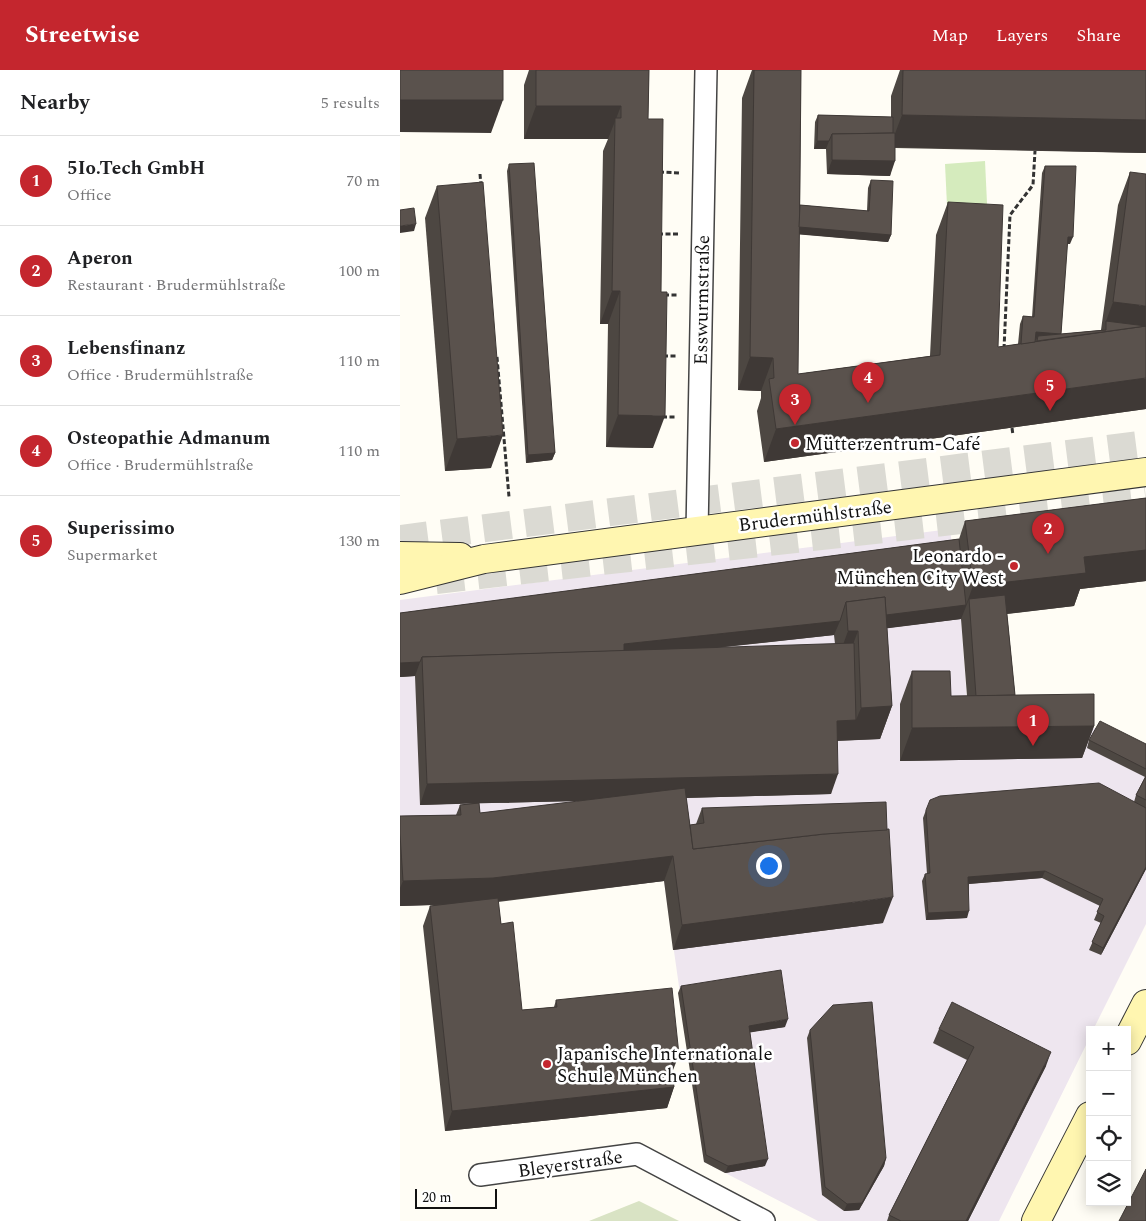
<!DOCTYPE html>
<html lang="en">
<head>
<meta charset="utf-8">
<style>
  :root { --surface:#fff; --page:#f2f2f2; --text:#202124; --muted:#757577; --line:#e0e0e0; --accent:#c4262e }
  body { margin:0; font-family:Spectral,serif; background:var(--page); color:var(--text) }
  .controls { position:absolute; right:15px; bottom:15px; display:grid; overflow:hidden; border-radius:0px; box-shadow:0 2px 12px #0003 }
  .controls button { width:45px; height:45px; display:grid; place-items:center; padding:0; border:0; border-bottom:1px solid var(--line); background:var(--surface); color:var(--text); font:25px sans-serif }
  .scale { position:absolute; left:15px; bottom:12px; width:82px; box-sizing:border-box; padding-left:5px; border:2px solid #111; border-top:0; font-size:14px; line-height:18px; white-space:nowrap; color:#111; -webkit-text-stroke:4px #fff; paint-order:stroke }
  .you { position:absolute; left:368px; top:795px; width:18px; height:18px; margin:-12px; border:4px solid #fff; border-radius:50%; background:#1a73e8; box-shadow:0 0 0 8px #1a73e833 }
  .badge { display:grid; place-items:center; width:32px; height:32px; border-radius:50%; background:var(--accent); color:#fff; font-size:16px; font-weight:700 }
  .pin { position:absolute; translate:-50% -41px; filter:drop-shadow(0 1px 2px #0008) }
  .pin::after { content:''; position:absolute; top:26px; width:18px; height:15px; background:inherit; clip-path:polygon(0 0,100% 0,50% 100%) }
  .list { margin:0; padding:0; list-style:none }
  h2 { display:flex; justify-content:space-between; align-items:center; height:65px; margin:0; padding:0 20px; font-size:21px }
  h2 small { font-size:16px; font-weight:400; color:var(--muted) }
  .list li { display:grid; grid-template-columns:32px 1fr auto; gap:15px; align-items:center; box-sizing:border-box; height:90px; padding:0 20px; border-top:1px solid var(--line) }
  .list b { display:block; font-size:19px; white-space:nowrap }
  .list p { margin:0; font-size:16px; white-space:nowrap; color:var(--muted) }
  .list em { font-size:16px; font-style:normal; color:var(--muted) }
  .icon { flex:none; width:28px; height:28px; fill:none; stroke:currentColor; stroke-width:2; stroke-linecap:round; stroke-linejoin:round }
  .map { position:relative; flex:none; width:746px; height:1151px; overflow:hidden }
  header { display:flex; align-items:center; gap:30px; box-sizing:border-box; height:70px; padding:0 25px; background:var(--accent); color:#fff }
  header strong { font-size:24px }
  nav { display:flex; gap:28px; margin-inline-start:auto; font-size:18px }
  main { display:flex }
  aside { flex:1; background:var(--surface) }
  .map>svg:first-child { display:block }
  .industrial { fill:#eee6ef }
  .green { fill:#d5ebbd }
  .cemetery { fill:#d9e3c4 }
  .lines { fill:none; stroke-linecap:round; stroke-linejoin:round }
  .highway-tunnel { stroke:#dbdad3; stroke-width:28; stroke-dasharray:28 14; stroke-linecap:butt }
  .street-casing { stroke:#444; stroke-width:24 }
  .secondary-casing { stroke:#333; stroke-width:30 }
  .path { stroke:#333; stroke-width:3; stroke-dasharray:5 2.5; stroke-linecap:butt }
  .street { stroke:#fff; stroke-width:21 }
  .secondary { stroke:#fff6b0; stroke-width:28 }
  .wall { fill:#4d4742; fill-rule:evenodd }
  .shaded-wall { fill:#3f3936 }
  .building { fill:#5a524d; stroke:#3f3936 }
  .poi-dot { fill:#c4262e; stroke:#fff; stroke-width:2 }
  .labels { text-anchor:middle; stroke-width:5; stroke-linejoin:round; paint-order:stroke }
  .street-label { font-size:19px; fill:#111; stroke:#fff }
  .poi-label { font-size:19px; fill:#111; stroke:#fff; text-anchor:start }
</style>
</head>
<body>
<header>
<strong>Streetwise</strong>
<nav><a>Map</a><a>Layers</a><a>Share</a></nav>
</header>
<main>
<aside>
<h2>Nearby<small>5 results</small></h2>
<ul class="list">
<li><span class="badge">1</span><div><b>5Io.Tech GmbH</b><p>Office</p></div><em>70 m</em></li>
<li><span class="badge">2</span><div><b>Aperon</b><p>Restaurant · Brudermühlstraße</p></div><em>100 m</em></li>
<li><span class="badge">3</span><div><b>Lebensfinanz</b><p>Office · Brudermühlstraße</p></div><em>110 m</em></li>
<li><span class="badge">4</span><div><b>Osteopathie Admanum</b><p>Office · Brudermühlstraße</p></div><em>110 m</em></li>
<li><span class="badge">5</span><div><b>Superissimo</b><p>Supermarket</p></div><em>130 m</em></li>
</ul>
</aside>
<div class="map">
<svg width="746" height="1151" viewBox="0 0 746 1151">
  <rect width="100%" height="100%" fill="#fffdf5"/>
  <!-- industrial -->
  <path class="industrial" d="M550,459l11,90 8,109h128l49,25v171l-53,106h-3v7l-91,184h-181l-114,-59 -40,-281 -180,22 -84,3v-306z"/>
  <!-- green -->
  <path class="green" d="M585,91l3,63 -40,2 -3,-62z"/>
  <!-- cemetery -->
  <path class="cemetery" d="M239,1131l40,20h-90z"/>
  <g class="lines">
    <!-- highway-tunnel -->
    <g class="highway-tunnel">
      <path d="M0,469l746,-95"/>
      <path d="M36,510l710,-81"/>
    </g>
    <defs>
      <g id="street">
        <path d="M297,461l9,-461"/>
        <path d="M80,1105l157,-21 127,67"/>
      </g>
      <g id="secondary">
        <path d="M0,486l60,1"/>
        <path d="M0,510l84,-21 662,-87"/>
        <path d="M727,971l19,-37"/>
        <path d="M636,1151l54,-105"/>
      </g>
    </defs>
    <!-- street casing -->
    <use href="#street" class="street-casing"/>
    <!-- secondary casing -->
    <use href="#secondary" class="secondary-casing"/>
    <!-- path -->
    <g class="path">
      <path d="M259,102l21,1"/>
      <path d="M80,104l1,12"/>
      <path d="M258,164h21"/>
      <path d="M264,225h14"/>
      <path d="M604,279l6,-134 23,-30 2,-34"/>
      <path d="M263,286h14"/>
      <path d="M97,287l12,140"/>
      <path d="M262,347h14"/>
      <path d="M612,358l1,7"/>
    </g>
    <!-- street -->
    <use href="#street" class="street"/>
    <!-- secondary -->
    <use href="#secondary" class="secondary"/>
  </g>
  <!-- wall -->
  <g class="wall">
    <path d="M129,0h120l-1,49 5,329 -47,-1 2,-123h-8l3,-173 5,-12h-84v-54z"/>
    <path d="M352,0h49l-1,135 67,6 1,-23 3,-8 20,55 -3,7 -89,-8 -1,140 132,-18 6,-121 12,-33 50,145 20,-3 2,-20 3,-8 9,1 10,-144 3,-7 25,78h-3l-6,90 40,-4 17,-125 12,-33 16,237 -382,53 -7,-51 4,-13v-7l-23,-1 4,-292z"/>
    <path d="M500,0h246v83l-251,-5 -5,28 -63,-2 -1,-25h-12l1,-27 3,-7 73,2v-21z"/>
    <path d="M109,94l46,289 -3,7 -26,3 -19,-292z"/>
    <path d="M37,116l54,282 -46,3 -20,-253z"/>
    <path d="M746,428v83l-66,8 -6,17 -67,8 8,81 79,31 -12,32 -182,3v-57l12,-33 39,25h16l-6,-77 -74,9 5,78 -12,33 -43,2 -6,53 -145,4 4,27 6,-1 6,-16 181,115 -210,27 -9,-69 -166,21 3,22 21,86 32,-3 2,-7 117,71 1,16 -7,21 -222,23 -22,-205 7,-20 6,-1 -36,1v-90l56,-1 4,-10 13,-2 -53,2 -5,-129 -15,1v-64l559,-74 6,-18zM434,565l1,9 -119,4zM185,731l-105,12 -1,-10z"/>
    <path d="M689,670l57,4v125l-45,86 -12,-5 12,-27 -7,-3 6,-14 -58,-28 -73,6 -2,34 -41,2 -4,-39 3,-7h2l-4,-56 3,-8 208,-8 2,-7 9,-18 -58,-29z"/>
    <path d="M281,916l104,41 -35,5 15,134 -40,7 -21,-11 -26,-169z"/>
    <path d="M539,959l107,37 -78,155h-81l2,-6 78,-155 -34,-17z"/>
    <path d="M410,960l76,128 -2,8 -25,44 -15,1 -22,-16 -15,-157z"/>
  </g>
  <!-- shaded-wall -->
  <g class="shaded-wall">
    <path d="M0,30h103l-12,33 -91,-1z"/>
    <path d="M136,36h85l-13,33h-84z"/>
    <path d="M502,45l244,5v33l-256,-6z"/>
    <path d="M417,71h12l-3,8h-12z"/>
    <path d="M432,90l63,1 -5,15 -63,-2z"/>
    <path d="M16,154l-2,7 -14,2v-7z"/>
    <path d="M397,156l94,9 -3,7 -94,-8z"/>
    <path d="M668,167h5l-3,7h-5z"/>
    <path d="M212,221h8l-12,33h-8z"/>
    <path d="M713,232l33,4v34l-40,-19 -5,14z"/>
    <path d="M636,262l25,2 -23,2 -2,4 -3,-1z"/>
    <path d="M350,287l23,1 -12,33 -23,-1z"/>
    <path d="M746,308v31l-382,53 12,-33z"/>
    <path d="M218,345l47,1 -12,32 -47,-1z"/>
    <path d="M103,365l-12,33 -46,3 12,-32z"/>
    <path d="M155,383l-3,7 -26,3 2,-8z"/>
    <path d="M746,480v31l-66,8 -6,17 -104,12 -1,-19 -8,20 -103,13v-1l-12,32 -10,1 12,-33 -1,-11 119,-15 7,-19 111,-29z"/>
    <path d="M440,551l-6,14 -216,23 6,-14z"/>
    <path d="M20,592l-5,14 -15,1v-14z"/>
    <path d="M492,636l-12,33 -51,2 8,-20 19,-1 5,-12z"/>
    <path d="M694,656l-12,32 -182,3 12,-33z"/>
    <path d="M438,704l-7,20 -411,11 7,-21z"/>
    <path d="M273,786l-9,25 -180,22 -84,3v-18l3,-7z"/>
    <path d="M746,797v2l-45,86 2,-7z"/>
    <path d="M645,801l-3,7 -76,6 2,-7z"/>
    <path d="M493,827l-10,26 -210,27 9,-25z"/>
    <path d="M569,841l-2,7 -41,2 2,-7z"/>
    <path d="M388,949l-3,8 -38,6 2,-7z"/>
    <path d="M651,982l-5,14 -78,155h-2z"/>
    <path d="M279,985l-8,20v-19z"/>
    <path d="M274,1017l-7,21 -222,23 7,-20z"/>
    <path d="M486,1088l-2,8 -25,44 -15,1 3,-7z"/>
    <path d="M368,1089l-3,7 -40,7 3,-7z"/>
  </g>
  <!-- building -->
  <g class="building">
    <rect x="0" y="0" width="103" height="30"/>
    <path d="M136,0h113l-1,49h15l-2,173h6l-2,124 -47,-1 2,-124h-8l3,-173h6v-12h-85z"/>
    <path d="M354,0h47l-3,304 142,-19 8,-153 55,3 -5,142 148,-21v52l-370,51 -7,-50 5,-1 -1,-20 -23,-1z"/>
    <path d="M503,0h243v50l-244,-5z"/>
    <path d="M418,45l75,2v16l-61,1 -3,7h-12z"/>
    <path d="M495,63v28l-63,-1v-26z"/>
    <path d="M134,93l21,290 -27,2 -19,-291z"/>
    <path d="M645,96h31l-3,71h-5l-7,97 -25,-2 -1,10 -14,2 2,-28 11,1z"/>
    <path d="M730,102l16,2v132l-33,-4z"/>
    <path d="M471,110l22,1 -2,54 -92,-8 1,-22 69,6z"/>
    <path d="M83,112l20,253 -46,4 -20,-253z"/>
    <path d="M14,138l2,16 -16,2v-16z"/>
    <path d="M706,251l40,5 -109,15 1,-5 68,-6z"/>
    <path d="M746,428v52l-62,7 2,16 -113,13 -8,-65z"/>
    <path d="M559,469l7,66 -80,10 -1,-18 -39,5 -6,19 -216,23v7l-202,6 -2,5 -20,1v-50z"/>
    <path d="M605,525l10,100 -39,1 -7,-97z"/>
    <path d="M485,527l7,109 -31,2 -3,-77h-10l-2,-29z"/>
    <path d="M454,573l2,77 -19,1 1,53 -411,10 -5,-127z"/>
    <path d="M512,601h38l1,25 143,-2v32l-182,2z"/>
    <path d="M700,651l46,23v25l-57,-29z"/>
    <path d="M746,706v24l-10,-5z"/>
    <path d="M699,713l47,25v59l-43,81 -11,-6 12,-26 -7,-4 6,-13 -58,-28 -77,6 1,34 -41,2 -3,-39 5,-1 -4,-63 4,-10 10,-4z"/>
    <path d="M285,718l8,61 131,-15 65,-5 4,68 -211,28 -9,-69 -180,22 -90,3 -3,-47v-18l61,-1 -1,-10 19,-2 1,10z"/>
    <path d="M486,732l1,28 -63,4 -131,15 -3,-24 14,-2 -2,-15z"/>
    <path d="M98,828l3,26 12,-2 9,88 35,-3 -1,-7 116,-12 7,67 -8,1 3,31 -222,24 -22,-205z"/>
    <path d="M381,900l7,49 -39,7 19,133 -40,7 -22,-11 -25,-169z"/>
    <path d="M472,932l14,156 -24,45 -15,1 -22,-17 -15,-157 23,-25z"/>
    <path d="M552,932l99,50 -85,169h-65l-12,-6 85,-168 -35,-18z"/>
    <path d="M746,1099v52h-27z"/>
  </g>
  <!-- markers -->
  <g class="poi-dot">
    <circle cx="395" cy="373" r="5"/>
    <circle cx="614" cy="496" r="5"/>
    <circle cx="147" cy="994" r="5"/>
  </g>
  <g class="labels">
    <!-- street labels -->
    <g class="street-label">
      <text transform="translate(301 230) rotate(-89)" y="7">Esswurmstraße</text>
      <text transform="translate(415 445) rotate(-7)" y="7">Brudermühlstraße</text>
      <text transform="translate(170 1093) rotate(-8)" y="7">Bleyerstraße</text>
    </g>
    <!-- poi labels -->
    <g class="poi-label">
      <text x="405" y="380">Mütterzentrum-Café</text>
      <text x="604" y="492" text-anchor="end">Leonardo -<tspan x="604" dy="22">München City West</tspan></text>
      <text x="157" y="990">Japanische Internationale<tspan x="157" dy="22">Schule München</tspan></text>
    </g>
  </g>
</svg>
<div class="controls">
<button>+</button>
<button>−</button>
<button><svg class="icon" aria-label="locate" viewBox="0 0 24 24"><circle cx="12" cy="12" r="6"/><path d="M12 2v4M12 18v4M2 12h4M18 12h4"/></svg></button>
<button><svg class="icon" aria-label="layers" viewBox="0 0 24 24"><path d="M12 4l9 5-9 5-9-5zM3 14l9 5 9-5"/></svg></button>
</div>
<div class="scale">20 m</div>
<div class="you"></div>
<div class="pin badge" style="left:633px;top:676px">1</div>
<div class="pin badge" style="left:648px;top:484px">2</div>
<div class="pin badge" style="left:395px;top:355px">3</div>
<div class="pin badge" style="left:468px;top:333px">4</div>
<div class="pin badge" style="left:650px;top:341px">5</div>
</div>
</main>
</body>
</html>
